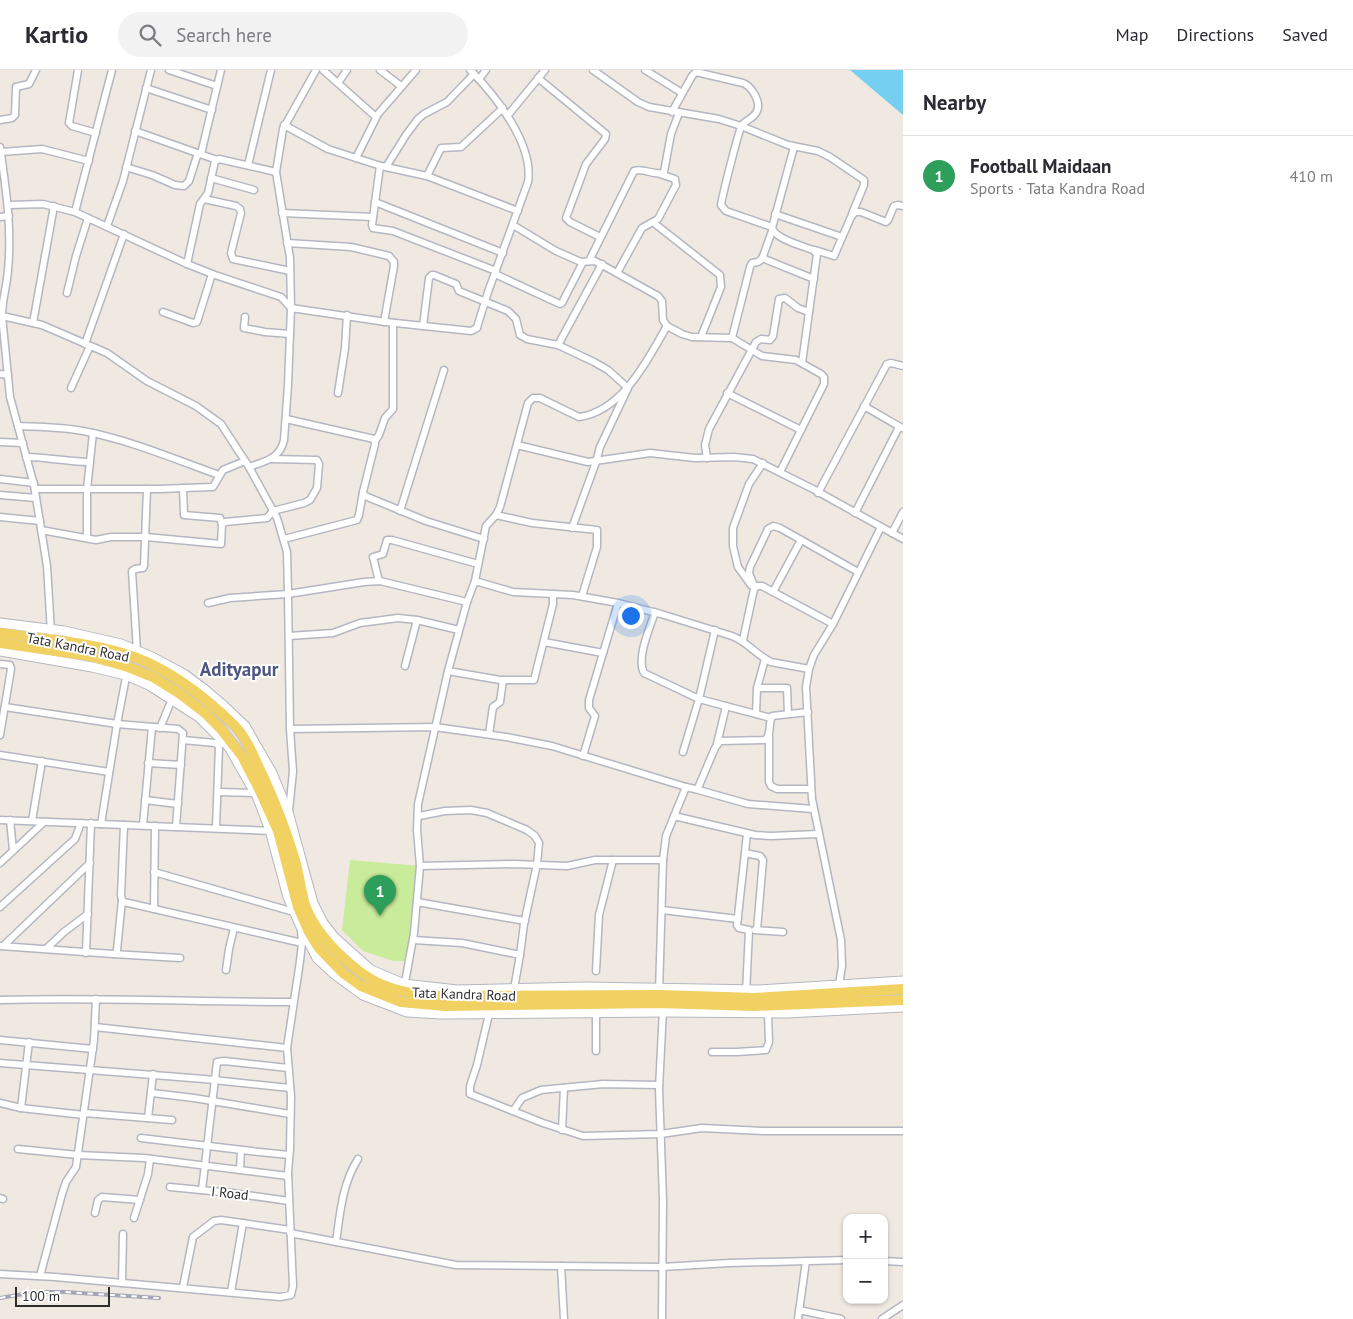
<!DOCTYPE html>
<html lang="en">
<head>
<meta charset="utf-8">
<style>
  :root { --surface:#fff; --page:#f2f2f3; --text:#2b2b33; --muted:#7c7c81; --line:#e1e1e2; --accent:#1a73e8 }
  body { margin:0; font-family:"PT Sans",sans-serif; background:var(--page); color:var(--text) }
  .controls { position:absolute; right:15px; bottom:15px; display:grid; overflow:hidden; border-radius:10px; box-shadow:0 1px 4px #0004 }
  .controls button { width:45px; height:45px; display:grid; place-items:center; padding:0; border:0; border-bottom:1px solid var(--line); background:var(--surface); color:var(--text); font:25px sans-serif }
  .scale { position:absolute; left:15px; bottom:12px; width:95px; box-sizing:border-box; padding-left:5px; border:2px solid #2e2e2e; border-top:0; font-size:14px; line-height:18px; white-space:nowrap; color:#2e2e2e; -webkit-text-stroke:4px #fff; paint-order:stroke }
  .you { position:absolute; left:630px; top:545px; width:18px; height:18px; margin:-12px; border:4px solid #fff; border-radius:50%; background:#1a73e8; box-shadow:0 0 0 8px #1a73e833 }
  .badge { display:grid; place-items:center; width:32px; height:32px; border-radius:50%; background:var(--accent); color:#fff; font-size:16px; font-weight:700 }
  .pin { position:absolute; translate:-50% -41px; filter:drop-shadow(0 1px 2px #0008) }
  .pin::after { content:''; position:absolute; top:26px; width:18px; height:15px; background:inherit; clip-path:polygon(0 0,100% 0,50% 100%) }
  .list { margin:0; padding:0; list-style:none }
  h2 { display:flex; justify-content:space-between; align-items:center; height:65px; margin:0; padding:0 20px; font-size:21px }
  h2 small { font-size:16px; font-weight:400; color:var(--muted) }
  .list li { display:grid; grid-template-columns:32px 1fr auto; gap:15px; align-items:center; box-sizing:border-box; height:80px; padding:0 20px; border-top:1px solid var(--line) }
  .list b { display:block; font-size:19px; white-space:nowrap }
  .list p { margin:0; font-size:16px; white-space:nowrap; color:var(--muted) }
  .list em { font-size:16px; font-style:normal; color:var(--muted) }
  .icon { flex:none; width:28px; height:28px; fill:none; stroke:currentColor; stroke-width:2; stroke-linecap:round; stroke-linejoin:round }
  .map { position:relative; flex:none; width:903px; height:1249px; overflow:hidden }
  header { display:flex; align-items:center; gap:30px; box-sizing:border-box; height:70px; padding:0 25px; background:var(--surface); border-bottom:1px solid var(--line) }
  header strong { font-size:24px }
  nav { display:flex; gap:28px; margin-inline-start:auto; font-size:18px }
  .search { width:350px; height:45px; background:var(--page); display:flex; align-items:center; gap:12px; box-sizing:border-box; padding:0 18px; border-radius:28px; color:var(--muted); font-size:19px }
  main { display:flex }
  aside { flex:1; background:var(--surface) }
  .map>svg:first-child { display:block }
  .pitch { fill:#c9ec9a }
  .water { fill:#75cff0 }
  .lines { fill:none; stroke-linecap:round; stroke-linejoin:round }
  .minor-casing { stroke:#b4b7c1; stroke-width:9 }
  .tertiary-casing { stroke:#b4b7c1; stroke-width:11 }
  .primary-casing { stroke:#c9c9c9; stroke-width:12 }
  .minor { stroke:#fff; stroke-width:6 }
  .tertiary { stroke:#fff; stroke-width:9 }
  .primary { stroke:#f2d163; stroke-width:10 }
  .rail-casing { stroke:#a3a6b8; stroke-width:4 }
  .rail { stroke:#fff; stroke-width:2; stroke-dasharray:5.5; stroke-linecap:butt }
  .labels { text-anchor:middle; stroke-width:4; stroke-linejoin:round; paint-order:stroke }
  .street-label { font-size:14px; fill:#2e2e2e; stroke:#fff }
  .district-label { font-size:19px; font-weight:bold; fill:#4d5680; stroke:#fff }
</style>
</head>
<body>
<header>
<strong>Kartio</strong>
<div class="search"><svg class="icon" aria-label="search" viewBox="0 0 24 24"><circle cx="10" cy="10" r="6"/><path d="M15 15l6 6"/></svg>Search here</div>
<nav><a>Map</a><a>Directions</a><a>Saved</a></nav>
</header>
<main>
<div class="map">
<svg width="903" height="1249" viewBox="0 0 903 1249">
  <rect width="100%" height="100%" fill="#efe9e1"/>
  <!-- pitch -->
  <path class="pitch" d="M350,790l70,6 -11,95h-16l-30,-10 -21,-21z"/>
  <!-- water -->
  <path class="water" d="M850,0h53v45z"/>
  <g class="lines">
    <defs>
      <g id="minor">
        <path d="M78,0l-9,53 3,3 24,7"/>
        <path d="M169,0l48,16"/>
        <path d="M323,0l53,47"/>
        <path d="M380,0l21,16"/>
        <path d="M593,0l45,32 11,5 70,12 22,7 47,19 30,6 12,6 34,23v5l-12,29"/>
        <path d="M645,0l37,23"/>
        <path d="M538,8l68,56 -1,5 -19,25 -20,54 4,4 30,15"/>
        <path d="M479,9l7,-9"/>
        <path d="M338,13l9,-13"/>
        <path d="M146,18l66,22"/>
        <path d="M672,42l20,-36 4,-4 47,11c8,3 16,16 15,25 -2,10 -11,11 -16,17 -3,4 -20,72 -21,80l5,6 46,16"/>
        <path d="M508,45l37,-45"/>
        <path d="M0,50l12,-2 3,-3 1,-28 13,-3 7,-14"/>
        <path d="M284,55l44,24 53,17 46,10 91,35"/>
        <path d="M135,61l82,29"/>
        <path d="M0,77c6,42 12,81 8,123 -1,15 -6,30 -6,46l40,9 65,28 40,28 49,25 25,18 28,43 28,51 10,34 1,42 76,-12 16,-1 87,21 8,-21 38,11 60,3 45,8 43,11 71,22c16,6 24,19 39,26l38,7"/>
        <path d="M794,77l-22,81c3,11 31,18 41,22l4,4 -15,109"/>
        <path d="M1,82l41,-3 47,12"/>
        <path d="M201,84l20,-84"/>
        <path d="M356,88l22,-44 38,-44"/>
        <path d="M248,95l23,-95"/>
        <path d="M380,96l-8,59 1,3 20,3 103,40"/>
        <path d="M126,97l26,8 23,10 9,1 5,-5 9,-28"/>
        <path d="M386,97l20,-32 12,-16 6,-5 23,-12 27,-28"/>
        <path d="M427,106l14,-28 20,-1 42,-39"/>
        <path d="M211,108l43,12"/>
        <path d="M204,129l32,7 4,3 1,4 -10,40 2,6 57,12"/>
        <path d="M375,132l128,51"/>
        <path d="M9,135l34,-1 32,8 112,52 28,11 66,22 10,11 95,14 85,9 6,-3 1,-4 10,-32 40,-110c6,-38 -33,-87 -58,-112"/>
        <path d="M75,142l37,-142"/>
        <path d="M282,143l91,4"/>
        <path d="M775,144l67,23"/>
        <path d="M0,147l9,-1"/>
        <path d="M654,153l66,52 1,12 -20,50"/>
        <path d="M513,155l43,26 25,11 14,-1 63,35 4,5 1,19 4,6 15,8 10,3 40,1 30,18 34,4 25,14 3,3v7l-44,88"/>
        <path d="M107,156l16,-45 28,-111"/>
        <path d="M287,173l64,4 38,9 5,6v4l-10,56"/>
        <path d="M815,180l19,6 17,-39 4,-5h6l25,10 2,-2 6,-14 4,-1 5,1"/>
        <path d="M762,188l52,21"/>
        <path d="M589,191l45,-90c10,-4 21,6 30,1l7,-38 8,-21"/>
        <path d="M187,194l13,-60 8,-11 7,-32 4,-2 57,13"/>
        <path d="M617,203l25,-45 16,-9 18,-34 -1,-6 -15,-5"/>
        <path d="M495,204l65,30 2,-1 21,-41"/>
        <path d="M67,223l9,-37 12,-38"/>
        <path d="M163,242l30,11 4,-1 15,-48"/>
        <path d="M0,244l2,2 8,81 24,88 13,81 4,66"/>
        <path d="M245,247l-1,11 21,4 25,2"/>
        <path d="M33,253l21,-117"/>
        <path d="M423,256l6,-48 3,-3h2l22,9 3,7 49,20 8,8 4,16 7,4 31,6 36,17 14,8 20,18 -28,59 -4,15 -24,66"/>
        <path d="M732,268l18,-71 2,-4 6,-1 4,-3 10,-28"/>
        <path d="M85,274l39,-110"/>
        <path d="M558,275l44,-81"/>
        <path d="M0,304l8,1"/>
        <path d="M71,318l19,-42"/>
        <path d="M338,323l7,-45 2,-33"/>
        <path d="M727,323l74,37"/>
        <path d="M864,336l38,22"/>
        <path d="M286,349l88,20 1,5 -12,48 2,4 61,25 58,18"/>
        <path d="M18,356c22,1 44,1 65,5 47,9 91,28 136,44"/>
        <path d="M375,371l4,-6 6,-17 8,-9v-86"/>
        <path d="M0,372l23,1"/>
        <path d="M517,375l71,17 62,-9 45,5 39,-1 19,2 60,30 90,50"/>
        <path d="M26,387c22,0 42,5 64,5"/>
        <path d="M707,388l-2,-13 4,-16 47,-87 5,-3 9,1 3,-4 6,-37 6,-1 13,10 11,4"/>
        <path d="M249,397c16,-6 31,-8 35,-27l4,-55 3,-77 -1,-50 -14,-86 7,-43 33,-59"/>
        <path d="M0,409l34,4"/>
        <path d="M183,418l1,27 36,3 2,7"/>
        <path d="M35,419h124l52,-2h2l10,-17 22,-9"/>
        <path d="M818,423l69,-129 4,-1 12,3"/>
        <path d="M0,425l36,3"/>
        <path d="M400,441l44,-141"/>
        <path d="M855,443l44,-86"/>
        <path d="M496,445l36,8 65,7v17l-15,49"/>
        <path d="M0,447l40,4"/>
        <path d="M41,460l55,10 15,-3h35l75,7 1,-19 3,-3 42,-4 6,-7 31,-8 6,-3 7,-12 2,-24 -2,-4 -45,-1"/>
        <path d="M892,463l11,-21"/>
        <path d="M87,468v-49l6,-56"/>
        <path d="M284,469l73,-19 2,-5 4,-23"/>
        <path d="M379,511l-6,-24 10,-3 4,-14h5l86,24"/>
        <path d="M475,511l11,-55 10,-11 4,-8 28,-104 5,-5h7l39,19c44,-6 69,-58 88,-91"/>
        <path d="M751,515l-13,-18 -5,-21v-18l16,-44 14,-21"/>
        <path d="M755,518l-6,-15 1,-6 18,-38 5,-3 7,2 78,44"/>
        <path d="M773,522l28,-52"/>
        <path d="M208,533l22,-5 58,-4 2,135 3,42 -4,40"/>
        <path d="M655,542c-5,16 -19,46 -11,61l55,26 72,19"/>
        <path d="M289,566l44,-3 27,-10 38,-5 19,2 42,10"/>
        <path d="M743,570l11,-51 3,-3h5l71,38"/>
        <path d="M544,572l59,11"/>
        <path d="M137,581l-5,-80 3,-2 8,-1 1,-2 3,-77"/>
        <path d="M0,594l10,1 1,4 -11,66"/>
        <path d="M405,596l12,-46"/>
        <path d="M448,601l52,9h34l19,-76v-10"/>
        <path d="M757,618h30l1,26"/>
        <path d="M5,637l112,17 10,-52"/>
        <path d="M756,644l1,-26 8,-29"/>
        <path d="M160,658l12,-29"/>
        <path d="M290,659l145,-2 71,10 46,9 134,41 -20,49 -3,24"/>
        <path d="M489,664l4,-27 7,-5 3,-22"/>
        <path d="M769,666v46l2,4 6,3h34"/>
        <path d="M183,670l32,3 4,3 -3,82"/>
        <path d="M717,674l9,-38"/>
        <path d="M683,682l16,-53 16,-69"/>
        <path d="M0,685l109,17"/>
        <path d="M583,686l12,-40 -6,-8v-8l29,-97"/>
        <path d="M148,693l33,2"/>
        <path d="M686,717l9,2 3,-1 17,-40 5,-7 45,-1c7,-6 3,-16 7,-24l36,-4"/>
        <path d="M695,719l53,15 65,5"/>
        <path d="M218,722l37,1"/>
        <path d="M145,730l33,4"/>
        <path d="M674,746l81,19 16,1 47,-2"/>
        <path d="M0,750l274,11"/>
        <path d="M10,750l3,30"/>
        <path d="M32,751l10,-60"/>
        <path d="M101,754l16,-100 61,5 5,4 -7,94"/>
        <path d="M124,755l-3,70 1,5 2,2 178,41"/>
        <path d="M143,755l9,-98"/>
        <path d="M745,783l15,3 3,4 -6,70"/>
        <path d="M0,793l44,-41"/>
        <path d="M420,796l94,-2 53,2 28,-6h68l-4,132"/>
        <path d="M154,802l140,40"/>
        <path d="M417,832l108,19"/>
        <path d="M0,837l75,-68 6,-16"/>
        <path d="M154,839l1,-83"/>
        <path d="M662,840l76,9"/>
        <path d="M755,860l28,2"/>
        <path d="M413,870l49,3 58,12 4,-31 13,-60 2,-21 -4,-7 -8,-6 -40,-17 -16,-3 -26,1 -26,5"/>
        <path d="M0,876l113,8 4,-1v-3l5,-50"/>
        <path d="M3,876l87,-83"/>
        <path d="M46,879l18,-17 24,-18"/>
        <path d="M86,883l5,-130"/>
        <path d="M113,884l67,4"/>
        <path d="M226,900l3,-21 5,-21"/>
        <path d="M596,901l3,-56 14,-55"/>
        <path d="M839,915l3,-19 -1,-26 -29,-141 -6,-112 3,-18 5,-14 19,-31 48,-97"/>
        <path d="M404,918l10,-55 6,-67 -3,-36 1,-26 30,-133 19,-69"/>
        <path d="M514,919l6,-34"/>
        <path d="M746,924l3,-64 -10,-2 -2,-3 10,-91"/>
        <path d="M0,930c98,-3 195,2 293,2"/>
        <path d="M489,944l-12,51 -7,21v8l73,29 40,13 78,-2 41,-6 61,3h140"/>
        <path d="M95,957l192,21"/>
        <path d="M0,970l93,9"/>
        <path d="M596,981v-38"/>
        <path d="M712,982h25l29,-2 3,-8 -1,-29"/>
        <path d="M0,993l204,16 86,9"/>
        <path d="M152,1023l42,5 96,16"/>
        <path d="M0,1033l21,5 63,7"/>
        <path d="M21,1038l8,-66"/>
        <path d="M513,1041l9,-13 19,-8 62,-6 56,1"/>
        <path d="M84,1043l88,7"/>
        <path d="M148,1048l5,-44"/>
        <path d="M562,1060l2,-42"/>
        <path d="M141,1068l118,14 30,3"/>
        <path d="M18,1079l60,6 66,3 144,18"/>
        <path d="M240,1100l1,-20"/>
        <path d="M170,1117l62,6 57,8"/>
        <path d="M202,1120l15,-128 7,-1 64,7"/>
        <path d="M0,1128l3,1"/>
        <path d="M95,1143l3,-13 4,-3 38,3"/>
        <path d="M134,1148l14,-44 2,-15"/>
        <path d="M290,1163l166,32 206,2 67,-4 118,-3"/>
        <path d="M336,1172c4,-28 6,-58 22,-83"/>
        <path d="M884,1191l19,1"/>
        <path d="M561,1196l3,53"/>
        <path d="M0,1204l55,3 225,20 11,-2 2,-9 -5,-113 2,-24 1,-53 -4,-48 13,-87 2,-18 -1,-13"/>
        <path d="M40,1206l22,-82 4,-12 10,-15 18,-127 2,-41"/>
        <path d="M122,1213l1,-49"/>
        <path d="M183,1217l10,-50 21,-16 7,-1 69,10"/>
        <path d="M231,1222l12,-69"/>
        <path d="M799,1240l42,9"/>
        <path d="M662,1249l1,-119 -4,-111 4,-80"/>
        <path d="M798,1249l8,-58"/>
        <path d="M882,1249l21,-14"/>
      </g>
      <g id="tertiary">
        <path d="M0,553l64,8 57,13 31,13 32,17 20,15 21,18 20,19 27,47 16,39 25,91 10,20 11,14 37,33 33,14 53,6 128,-3 175,3 143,-9"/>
        <path d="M0,581l92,16 34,8 23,10 50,32 30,30 28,49 13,34 18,67 13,30 16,31 16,15 30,22 44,17 34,2 221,-2 125,1 116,-6"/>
      </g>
      <g id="primary">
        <path d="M0,563c42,6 98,10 137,25 36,14 68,39 96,66 13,12 21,33 28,48 14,29 25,58 34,88 4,15 6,30 10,45 10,28 39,57 64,73 17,11 40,15 61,18l229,-1 96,3 148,-9"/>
        <path d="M0,573l90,13 38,11 25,10 26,16 26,20 15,15 22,28 17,33 19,42 20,76 11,25 10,16 24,25 18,13 40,16 44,4 214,-3 95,3 149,-6"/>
      </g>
    </defs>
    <!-- minor casing -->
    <use href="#minor" class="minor-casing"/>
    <!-- tertiary casing -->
    <use href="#tertiary" class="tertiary-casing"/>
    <!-- primary casing -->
    <use href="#primary" class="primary-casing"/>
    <!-- minor -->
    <use href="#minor" class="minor"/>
    <!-- tertiary -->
    <use href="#tertiary" class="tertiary"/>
    <!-- primary -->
    <use href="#primary" class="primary"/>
    <defs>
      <path id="rail" d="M0,1228l35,-6h29l95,6"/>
    </defs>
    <!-- rail casing -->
    <use href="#rail" class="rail-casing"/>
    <!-- rail -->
    <use href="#rail" class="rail"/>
  </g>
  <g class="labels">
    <!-- street labels -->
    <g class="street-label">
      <text transform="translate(78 577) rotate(11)" y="5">Tata Kandra Road</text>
      <text transform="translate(464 924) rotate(2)" y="5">Tata Kandra Road</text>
      <text transform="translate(230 1123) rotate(6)" y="5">I Road</text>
    </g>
    <!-- district labels -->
    <g class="district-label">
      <text x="239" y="606">Adityapur</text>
    </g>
  </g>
</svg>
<div class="controls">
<button>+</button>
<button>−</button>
</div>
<div class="scale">100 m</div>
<div class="you"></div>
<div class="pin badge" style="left:380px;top:846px;background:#2e9e5b">1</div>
</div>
<aside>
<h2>Nearby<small></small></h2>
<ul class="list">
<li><span class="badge" style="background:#2e9e5b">1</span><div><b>Football Maidaan</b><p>Sports · Tata Kandra Road</p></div><em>410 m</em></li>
</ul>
</aside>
</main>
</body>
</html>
